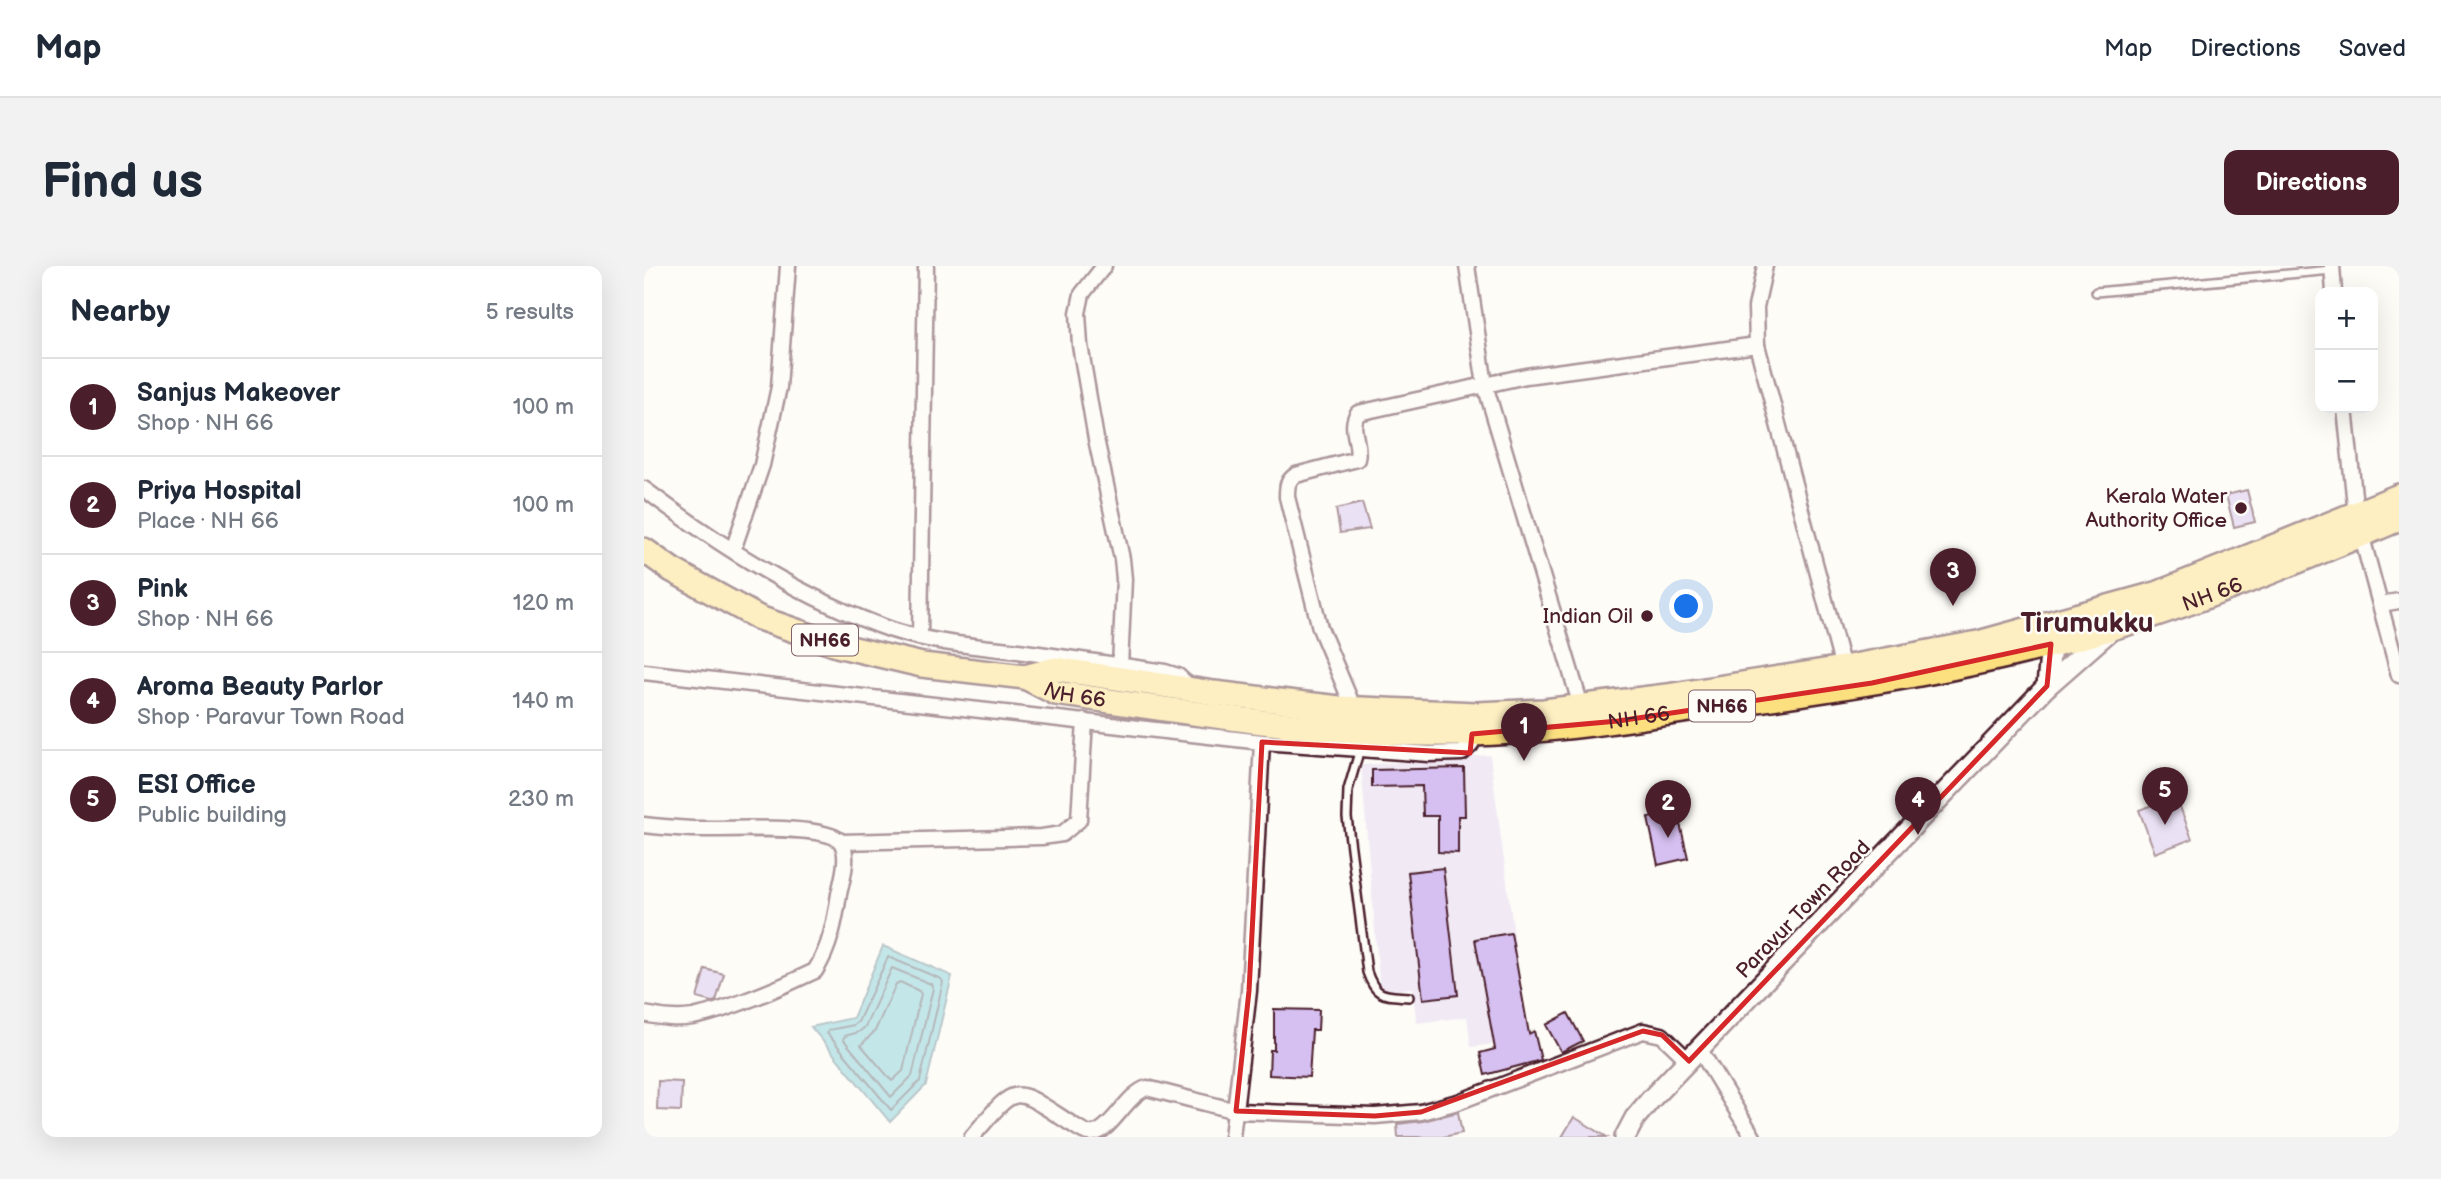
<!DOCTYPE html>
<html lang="en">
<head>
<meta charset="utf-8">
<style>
  :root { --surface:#fff; --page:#f2f2f3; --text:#1f2937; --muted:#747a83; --line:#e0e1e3; --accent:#4a1f2b }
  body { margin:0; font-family:"Balsamiq Sans",sans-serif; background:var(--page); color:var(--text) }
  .controls { position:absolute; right:21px; top:21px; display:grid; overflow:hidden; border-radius:14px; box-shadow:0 7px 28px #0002 }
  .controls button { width:63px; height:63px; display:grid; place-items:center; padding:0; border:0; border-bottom:2px solid var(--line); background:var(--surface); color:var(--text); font:35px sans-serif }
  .you { position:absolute; left:1043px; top:341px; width:24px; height:24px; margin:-18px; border:5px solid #fff; border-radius:50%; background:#1a73e8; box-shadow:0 0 0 10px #1a73e833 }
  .badge { display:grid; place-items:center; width:46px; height:46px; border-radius:50%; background:var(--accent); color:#fff; font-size:23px; font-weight:700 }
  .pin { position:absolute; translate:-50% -58px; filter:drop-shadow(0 2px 4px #0008) }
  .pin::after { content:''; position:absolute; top:37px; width:24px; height:21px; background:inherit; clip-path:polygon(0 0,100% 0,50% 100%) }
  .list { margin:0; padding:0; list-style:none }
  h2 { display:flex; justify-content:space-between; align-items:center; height:91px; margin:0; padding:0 28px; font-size:30px }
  h2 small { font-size:23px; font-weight:400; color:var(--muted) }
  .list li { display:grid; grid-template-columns:46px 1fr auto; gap:21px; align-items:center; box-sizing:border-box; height:98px; padding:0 28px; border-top:2px solid var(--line) }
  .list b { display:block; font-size:26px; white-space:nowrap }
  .list p { margin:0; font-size:23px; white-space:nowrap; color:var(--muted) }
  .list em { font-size:23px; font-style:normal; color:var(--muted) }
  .map { position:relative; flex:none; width:1755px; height:871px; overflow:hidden; border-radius:14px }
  header { display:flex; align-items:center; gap:42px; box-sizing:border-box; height:98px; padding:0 35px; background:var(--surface); border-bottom:2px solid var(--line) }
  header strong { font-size:33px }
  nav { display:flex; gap:38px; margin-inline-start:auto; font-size:24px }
  .intro { display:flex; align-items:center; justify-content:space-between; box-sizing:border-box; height:168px; padding:0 42px }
  h1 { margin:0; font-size:49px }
  .button { padding:18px 32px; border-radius:14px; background:var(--accent); color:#fff; font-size:24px; font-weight:700 }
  main { display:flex; gap:42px; padding:0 42px }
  aside { flex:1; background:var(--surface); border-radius:14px; box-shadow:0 7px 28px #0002 }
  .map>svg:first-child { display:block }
  .built { fill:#f1eaf5 }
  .water { fill:#7dced7; stroke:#698892; stroke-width:2 }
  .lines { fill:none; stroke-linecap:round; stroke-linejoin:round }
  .shore { stroke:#5e6570; stroke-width:2 }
  .building { fill:#d6c0f1; stroke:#4a1f2b; stroke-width:2 }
  .service-casing { stroke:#4a1f2b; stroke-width:12 }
  .minor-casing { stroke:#4a1f2b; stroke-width:19 }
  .secondary-casing { stroke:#4a1f2b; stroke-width:24 }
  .trunk-casing { stroke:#4a1f2b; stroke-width:28 }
  .service { stroke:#fdfcf7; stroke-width:7 }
  .minor { stroke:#fdfcf7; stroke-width:14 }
  .secondary { stroke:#fdfcf7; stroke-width:19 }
  .trunk { stroke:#fce080; stroke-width:23 }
  .marked { fill:none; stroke:#d62828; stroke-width:5; stroke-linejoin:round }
  .poi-dot { fill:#4a1f2b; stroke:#fdfcf7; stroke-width:2.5 }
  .labels { text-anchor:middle; stroke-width:5; stroke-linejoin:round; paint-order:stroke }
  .shield { fill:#fdfcf7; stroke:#806168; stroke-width:2 }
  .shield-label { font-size:19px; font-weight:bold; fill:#4a1f2b }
  .poi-label { font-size:21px; fill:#4a1f2b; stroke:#fdfcf7; text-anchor:end }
  .street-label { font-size:21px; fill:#4a1f2b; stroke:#fdfcf7 }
  .district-label { font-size:28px; font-weight:bold; fill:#4a1f2b; stroke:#fdfcf7 }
</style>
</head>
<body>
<header>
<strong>Map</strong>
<nav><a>Map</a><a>Directions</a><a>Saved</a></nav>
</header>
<div class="intro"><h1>Find us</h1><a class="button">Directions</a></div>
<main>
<aside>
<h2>Nearby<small>5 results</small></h2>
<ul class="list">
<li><span class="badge">1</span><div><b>Sanjus Makeover</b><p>Shop · NH 66</p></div><em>100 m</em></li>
<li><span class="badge">2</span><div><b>Priya Hospital</b><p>Place · NH 66</p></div><em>100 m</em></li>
<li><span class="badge">3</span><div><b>Pink</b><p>Shop · NH 66</p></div><em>120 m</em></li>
<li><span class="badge">4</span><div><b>Aroma Beauty Parlor</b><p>Shop · Paravur Town Road</p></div><em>140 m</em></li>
<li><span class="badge">5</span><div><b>ESI Office</b><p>Public building</p></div><em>230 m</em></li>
</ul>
</aside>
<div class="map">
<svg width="1755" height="871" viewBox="0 0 1755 871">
  <rect width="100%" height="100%" fill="#fdfcf7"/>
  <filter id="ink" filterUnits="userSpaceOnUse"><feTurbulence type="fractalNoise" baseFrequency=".0143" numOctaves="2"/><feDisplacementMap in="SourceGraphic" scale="14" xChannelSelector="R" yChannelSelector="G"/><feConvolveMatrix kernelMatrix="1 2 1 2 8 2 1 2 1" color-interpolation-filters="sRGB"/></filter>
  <g filter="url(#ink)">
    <!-- built -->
    <path class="built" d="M846,489l38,285 -57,7 -4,-30 -50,6 -5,-35 -32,4 -19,-227z"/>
    <!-- water -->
    <path class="water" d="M239,680l69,30 -26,109 -36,37 -79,-95 42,-9z"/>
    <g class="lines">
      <!-- shore -->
      <g class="shore">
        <path d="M244,691l53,22 2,3 -23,99 -29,29 -64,-77 2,-3 25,-5 4,-3z"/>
        <path d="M248,702l39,16 2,4 -21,88 -21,21 -48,-58 2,-3 14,-4 6,-5z"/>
        <path d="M256,716l19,9 2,3 -18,77 -11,10 -31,-36 14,-14 21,-47z"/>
      </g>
    </g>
    <!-- building -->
    <g class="building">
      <path d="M1603,224l8,32 -21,5 -8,-32z"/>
      <path d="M718,237l8,26 -30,4 -4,-24z"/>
      <path d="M820,502l1,48h-7v37l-20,-1v-36h-15l-1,-30 -50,1v-17z"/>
      <path d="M1532,530l16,43 -37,14 -16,-43z"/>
      <path d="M1033,545l11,47 -30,7 -10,-47z"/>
      <path d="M799,602l15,127 -35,4 -15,-127z"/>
      <path d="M867,667l18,101 5,-3 7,29 -56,15 -5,-22 15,-4 -20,-110z"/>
      <path d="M61,703l19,5 -8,27 -4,1 -15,-4z"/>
      <path d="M630,743l45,1 -1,20h-6l-3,47 -40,-2 1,-25h4z"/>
      <path d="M924,747l15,28 -22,11 -15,-27z"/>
      <path d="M14,815l24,1 -1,29 -24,-1z"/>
      <path d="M814,846l4,21 -19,4h-45l-1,-13 26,-3z"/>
      <path d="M930,851l33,20h-45z"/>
    </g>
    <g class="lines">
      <defs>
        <g id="service">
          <path d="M1452,26l236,-22"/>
          <path d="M716,483l-12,41 -1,27 20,155c9,26 17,23 42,25"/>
        </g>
        <g id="minor">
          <path d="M460,0l-22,28 -4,19 2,32 16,94 26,120 2,20 -4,87"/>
          <path d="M823,0l18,119 96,321"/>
          <path d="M1121,0l-9,41 1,38 86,323"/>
          <path d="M1688,0l2,26"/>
          <path d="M1701,142l11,107 43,160"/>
          <path d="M0,223c76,57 159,110 248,141 40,13 84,16 126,21 49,7 98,14 147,21l13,4 14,13"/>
          <path d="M89,284l29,-85 17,-78 9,-121"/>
          <path d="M1737,338l18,-3"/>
          <path d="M276,371l6,-371"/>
          <path d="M0,406l618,70 167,12 33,-1 9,-8 1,-11"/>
          <path d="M710,443l-34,-81 -33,-131c0,-11 0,-16 9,-22l61,-16c4,-16 -9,-31 1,-46l168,-37 231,-31"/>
          <path d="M0,559c16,2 32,3 48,4 26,1 134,-6 149,13 9,13 1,38 -2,52 -4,27 -9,54 -24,77 -33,16 -87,39 -122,46 -17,3 -33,0 -49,-3"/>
          <path d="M197,576l201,-5 20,-3 17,-14 6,-99"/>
          <path d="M1056,784l53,87"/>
          <path d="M328,871c46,-54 39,-52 98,-14 7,4 16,12 24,10 17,-2 33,-39 53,-45l89,23 139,5 46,-4 37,-10 185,-71 19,4 27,26"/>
          <path d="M588,871l17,-146 13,-249"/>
        </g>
        <g id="secondary">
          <path d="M1403,420l4,-42"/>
          <path d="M981,871l10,-19 16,-19 396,-413 66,-58"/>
        </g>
        <g id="trunk">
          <path d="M0,284l28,20 87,48 78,27 85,20 103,12 31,-8 158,24 125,15 137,6 68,-3 123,-15 176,-28 135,-25 181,-50 240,-97"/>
          <path id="s1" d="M381,411l31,16c131,19 265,42 398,41 86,0 170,-14 254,-27 137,-19 275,-39 407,-80 97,-29 191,-69 284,-108"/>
        </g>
      </defs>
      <!-- service casing -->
      <use href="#service" class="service-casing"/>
      <!-- minor casing -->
      <use href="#minor" class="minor-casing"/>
      <!-- secondary casing -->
      <use href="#secondary" class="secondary-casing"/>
      <!-- trunk casing -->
      <use href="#trunk" class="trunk-casing"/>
      <!-- service -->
      <use href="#service" class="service"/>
      <!-- minor -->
      <use href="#minor" class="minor"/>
      <!-- secondary -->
      <use href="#secondary" class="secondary"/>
      <!-- trunk -->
      <use href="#trunk" class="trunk"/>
    </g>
  </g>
  <!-- marked area -->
  <path d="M0 0H1755V871H0ZM1407,378l-4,42 -358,375 -27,-26 -19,-4 -222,81 -46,4 -139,-5 13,-120 13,-249 208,11 2,-19 146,-13 254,-38z" fill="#fdfcf7" fill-opacity=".55" fill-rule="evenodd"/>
  <path class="marked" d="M1407,378l-4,42 -358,375 -27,-26 -19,-4 -222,81 -46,4 -139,-5 13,-120 13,-249 208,11 2,-19 146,-13 254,-38z"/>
  <!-- markers -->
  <g class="poi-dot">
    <circle cx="1597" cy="242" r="7"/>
    <circle cx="1003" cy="350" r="7"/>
  </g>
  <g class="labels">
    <!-- shield labels -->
    <g class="shield">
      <rect x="148" y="358.5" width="66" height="31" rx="5"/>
      <rect x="1045" y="424.5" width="66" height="31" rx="5"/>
    </g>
    <g class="shield-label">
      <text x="181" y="381">NH66</text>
      <text x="1078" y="447">NH66</text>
    </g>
    <!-- poi labels -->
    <g class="poi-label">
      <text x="1583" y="237">Kerala Water<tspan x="1583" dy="24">Authority Office</tspan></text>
      <text x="989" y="357">Indian Oil</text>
    </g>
    <!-- street labels -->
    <g class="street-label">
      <text dy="7" stroke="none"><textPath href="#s1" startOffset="1209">NH 66</textPath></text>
      <text dy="7" stroke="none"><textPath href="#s1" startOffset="54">NH 66</textPath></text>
      <text dy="7" stroke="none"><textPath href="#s1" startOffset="621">NH 66</textPath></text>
      <text transform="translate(1159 643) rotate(-46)" y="7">Paravur Town Road</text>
    </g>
    <!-- district labels -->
    <g class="district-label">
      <text x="1443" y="366">Tirumukku</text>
    </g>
  </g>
</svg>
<div class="controls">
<button>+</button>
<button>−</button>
</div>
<div class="you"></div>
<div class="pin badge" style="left:880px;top:495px">1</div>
<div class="pin badge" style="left:1024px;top:572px">2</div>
<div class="pin badge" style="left:1309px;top:340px">3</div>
<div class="pin badge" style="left:1274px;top:569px">4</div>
<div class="pin badge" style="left:1521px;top:559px">5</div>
</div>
</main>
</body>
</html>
